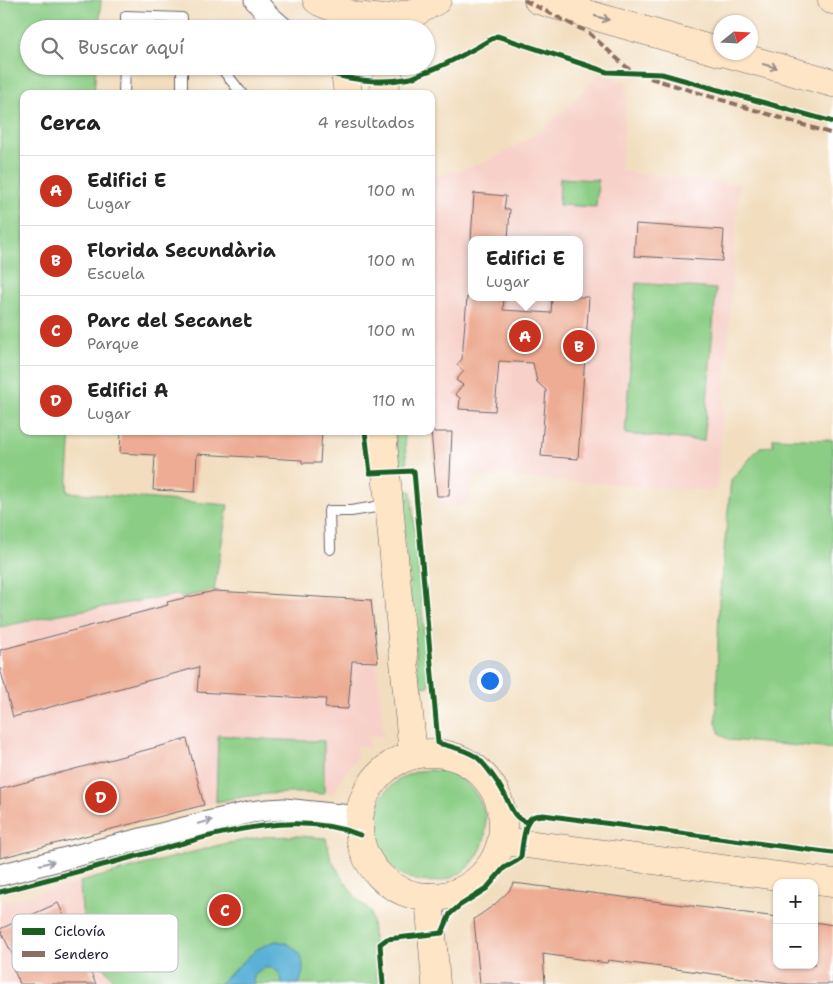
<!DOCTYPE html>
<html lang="es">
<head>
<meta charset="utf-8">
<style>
  :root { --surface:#fff; --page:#f6f6f6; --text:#222; --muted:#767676; --line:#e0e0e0; --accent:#c8321e }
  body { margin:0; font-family:"Shantell Sans",sans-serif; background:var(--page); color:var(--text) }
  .controls { position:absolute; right:15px; bottom:15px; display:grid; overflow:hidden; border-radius:10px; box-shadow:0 1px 4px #0004 }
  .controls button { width:45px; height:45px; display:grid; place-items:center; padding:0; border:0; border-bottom:1px solid var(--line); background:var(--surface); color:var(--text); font:25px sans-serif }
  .compass { position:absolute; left:713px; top:15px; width:45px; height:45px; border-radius:50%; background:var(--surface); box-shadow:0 1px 4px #0004; rotate:72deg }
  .you { position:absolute; left:489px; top:680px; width:18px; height:18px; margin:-12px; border:4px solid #fff; border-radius:50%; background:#1a73e8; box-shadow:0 0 0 8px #1a73e833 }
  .badge { display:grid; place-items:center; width:32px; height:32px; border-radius:50%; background:var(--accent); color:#fff; font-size:16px; font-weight:700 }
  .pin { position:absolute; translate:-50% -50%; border:2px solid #fff; box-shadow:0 1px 5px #0006 }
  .popup { position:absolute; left:468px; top:236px; width:115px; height:65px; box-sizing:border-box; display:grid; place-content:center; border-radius:10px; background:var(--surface); filter:drop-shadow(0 1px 4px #0005); font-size:16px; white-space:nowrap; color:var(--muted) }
  .popup b { font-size:19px; color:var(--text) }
  .popup::after { content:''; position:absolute; left:50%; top:100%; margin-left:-10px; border:10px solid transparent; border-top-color:var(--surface) }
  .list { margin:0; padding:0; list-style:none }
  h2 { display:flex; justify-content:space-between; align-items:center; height:65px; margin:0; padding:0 20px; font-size:21px }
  h2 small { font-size:16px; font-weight:400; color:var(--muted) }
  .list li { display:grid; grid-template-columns:32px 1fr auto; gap:15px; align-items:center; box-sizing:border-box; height:70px; padding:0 20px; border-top:1px solid var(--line) }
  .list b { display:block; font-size:19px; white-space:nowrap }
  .list p { margin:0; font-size:16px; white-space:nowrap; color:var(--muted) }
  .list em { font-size:16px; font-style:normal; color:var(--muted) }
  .icon { flex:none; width:28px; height:28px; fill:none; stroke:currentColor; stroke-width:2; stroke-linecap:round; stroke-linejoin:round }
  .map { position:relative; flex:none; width:833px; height:984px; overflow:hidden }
  .search { position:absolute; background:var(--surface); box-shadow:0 1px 4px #0004; left:20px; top:20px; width:415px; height:55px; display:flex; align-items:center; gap:12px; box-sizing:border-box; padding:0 18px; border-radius:28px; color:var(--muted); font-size:19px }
  .panel { position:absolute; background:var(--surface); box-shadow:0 1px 4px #0004; left:20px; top:90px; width:415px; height:345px; border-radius:10px }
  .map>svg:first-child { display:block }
  .built { fill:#f7d1c9; fill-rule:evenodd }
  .green { fill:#8bcd85; stroke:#567860 }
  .water { fill:#5ab0d7; stroke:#3e6989 }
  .building { fill:#edac93 }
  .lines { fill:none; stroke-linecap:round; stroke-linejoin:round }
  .lane-casing { stroke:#6b6469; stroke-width:12 }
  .street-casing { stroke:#6b6469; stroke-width:23 }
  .secondary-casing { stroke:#6b6469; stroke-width:29 }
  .lane { stroke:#fff; stroke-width:10 }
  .street { stroke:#fff; stroke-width:21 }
  .secondary { stroke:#fde5c5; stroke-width:28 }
  .quiet { stroke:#8d6e63; stroke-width:4; stroke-dasharray:8 4; stroke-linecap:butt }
  .cycleway-casing { stroke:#fff; stroke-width:8 }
  .cycleway { stroke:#1b5e20; stroke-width:5 }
  .oneway { stroke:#9a8d87 }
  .oneway2 { stroke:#9c9ca7 }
  .key { fill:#fff; stroke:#bdbdc4; stroke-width:1 }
  .key-label { font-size:14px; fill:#22223b }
</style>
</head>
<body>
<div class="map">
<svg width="833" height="984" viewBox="0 0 833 984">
  <rect width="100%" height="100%" fill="#fff"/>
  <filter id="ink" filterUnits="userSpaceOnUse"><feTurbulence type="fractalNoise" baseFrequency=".02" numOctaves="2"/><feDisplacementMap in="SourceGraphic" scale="10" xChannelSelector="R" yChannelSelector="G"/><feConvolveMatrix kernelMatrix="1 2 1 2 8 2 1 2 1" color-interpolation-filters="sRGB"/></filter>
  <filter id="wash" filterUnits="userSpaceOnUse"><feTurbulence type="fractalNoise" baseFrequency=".0096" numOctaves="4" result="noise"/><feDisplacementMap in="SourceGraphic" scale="20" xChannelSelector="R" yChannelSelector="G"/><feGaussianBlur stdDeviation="1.12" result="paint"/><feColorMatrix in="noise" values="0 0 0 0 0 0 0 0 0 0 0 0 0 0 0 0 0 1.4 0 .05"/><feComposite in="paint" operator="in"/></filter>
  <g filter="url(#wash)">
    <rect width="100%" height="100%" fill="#f2debf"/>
    <!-- built -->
    <g class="built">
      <path d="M598,74l29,8 -6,89 118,14 -22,306 -246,-16 -3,32 -30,-1 -7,-77v-252l29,-7 24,-8 30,-15 14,-8 16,-11 19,-16 13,-13zM471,240h108v57h-108z"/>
      <path d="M214,591l157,9 13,137h-15l1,10 -14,-1 1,12 -15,19 -9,17 -41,-2 -32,2 -17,2 -39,9 -204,53v-231l59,-13 117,-19 6,2z"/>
      <path d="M80,882l3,36 2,11 6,17 5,10 21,28h-117v-81z"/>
    </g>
    <!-- green -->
    <g class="green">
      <path d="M0,0h101l-2,29h-70v37h67l-2,28h-70v337h47l-4,61 161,13 -14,86 -32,6 -6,-2 -116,19 -60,13z"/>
      <path d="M560,178l38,2 -2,27 -37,-2z"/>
      <path d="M636,283l80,6 -12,152 -79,-7z"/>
      <path d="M395,431h9l3,34 -9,1z"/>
      <path d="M773,438l60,2v309l-104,-9 -9,-6 -4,-11 3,-122 12,-121 29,-33 13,-1z"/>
      <path d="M400,491h11l18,195 -10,1z"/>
      <path d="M218,735c35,4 70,6 106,6v53c-39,-3 -71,0 -108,8z"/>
      <circle cx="430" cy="826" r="56"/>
      <path d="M298,836l28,2 5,21 10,17 15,22 15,14 7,72h-261c-7,-9 -16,-19 -22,-29 -12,-22 -14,-49 -15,-73l143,-38 40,-7z"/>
    </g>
    <!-- water -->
    <path class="water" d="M275,941c14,0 28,11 28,26 0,6 -2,12 -4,17h-17c0,-22 -29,-22 -29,0h-34l38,-35z"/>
    <g id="blocks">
      <!-- building -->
      <g class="building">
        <path d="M474,193l32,3 -2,13h6l-2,31h-37z"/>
        <path d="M636,224l88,6 -2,31 -88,-5z"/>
        <path d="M467,297h37l-1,13 48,3 1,-16h37l-11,162 -37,-3 5,-66 -9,-8 -4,-19 -34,-2 -4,50 -36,-2 1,-11 -5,-4 8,-9 -7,-5 8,-9 -7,-6 5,-6z"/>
        <path d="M121,431h201l-2,32h-18v-3l-105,-6 -2,38 -42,-2 2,-35 -35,-2z"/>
        <path d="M431,432h21l-3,64h-12z"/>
        <path d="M214,591l157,9 7,62 -26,-1 -4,48 -23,-1 1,-9 -129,-7 2,-25 -186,50 -13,-49v-18l168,-45 -1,-3z"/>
        <path d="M187,739l17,66 -204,53v-69z"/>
        <path d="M514,883l263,34v48h37v-43l19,3v59h-44l-181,-24 -1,3 -64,-9 2,30h-65l-6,-65 20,-14 14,-13z"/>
        <path d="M58,903l38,81h-76l-9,-20 5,-2 -16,-33z"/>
      </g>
    </g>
  </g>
  <g filter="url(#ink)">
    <use href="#blocks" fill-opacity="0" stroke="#6b6469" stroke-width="1"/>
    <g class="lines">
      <defs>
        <g id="lane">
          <path d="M126,29v-13l56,2v11"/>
          <path d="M182,66v28"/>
          <path d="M220,66l22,28"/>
          <path d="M124,94l1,-28"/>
          <path d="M330,549l-1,-38h22l37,-6"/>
        </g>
        <g id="street">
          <path d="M255,0l13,15 16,14"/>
          <path d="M0,875l208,-53 43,-10 17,-2 16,-1 76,8"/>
        </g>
        <g id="secondary">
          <path d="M317,0l3,2 34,14 31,3 31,-7 21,-12"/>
          <path d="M538,0l182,52"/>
          <path d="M832,0h1"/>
          <path d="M723,52l110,31"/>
          <path d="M344,66l4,28"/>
          <path d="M383,94l7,-28"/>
          <path d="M382,431l31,324"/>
          <circle cx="431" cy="825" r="72"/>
          <path d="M502,841l331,42"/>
          <path d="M429,897l7,87"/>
        </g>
      </defs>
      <!-- lane casing -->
      <use href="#lane" class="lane-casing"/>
      <!-- street casing -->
      <use href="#street" class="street-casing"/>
      <!-- secondary casing -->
      <use href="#secondary" class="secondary-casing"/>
      <!-- lane -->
      <use href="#lane" class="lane"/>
      <!-- street -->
      <use href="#street" class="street"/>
      <!-- secondary -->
      <use href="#secondary" class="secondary"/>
      <!-- quiet -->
      <g class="quiet">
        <path d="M524,0l65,33 44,40"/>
        <path d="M650,78l183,56"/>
      </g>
      <defs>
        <g id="cycleway">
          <path d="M309,66c32,13 68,19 102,12 6,-2 12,-5 18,-7 24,-9 46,-23 68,-35l110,36 55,2 171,48"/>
          <path d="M365,431l5,42 44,-2 24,272c11,3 26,6 37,13 8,5 22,25 27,34 8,12 9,28 25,32"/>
          <path d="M0,892c44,-12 89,-23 133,-35 71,-19 156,-50 227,-22"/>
          <path d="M383,984l-3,-40 7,-5 55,-6 8,-19 9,-8 27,-17 18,-21 14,-8 3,-3c1,-9 3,-34 10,-39 4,-3 8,-2 12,-3l290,38"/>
        </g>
      </defs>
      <!-- cycleway casing -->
      <use href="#cycleway" class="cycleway-casing"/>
      <!-- cycleway -->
      <use href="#cycleway" class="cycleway"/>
    </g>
    <!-- one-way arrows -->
    <defs><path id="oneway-shaft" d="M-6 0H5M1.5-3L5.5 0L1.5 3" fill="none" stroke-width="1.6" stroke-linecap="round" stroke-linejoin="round" transform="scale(1.25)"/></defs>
    <g class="oneway">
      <use href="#oneway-shaft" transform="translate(602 18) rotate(16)"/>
      <use href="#oneway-shaft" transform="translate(770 66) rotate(16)"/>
    </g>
    <g class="oneway2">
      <use href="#oneway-shaft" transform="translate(205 822) rotate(-14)"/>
      <use href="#oneway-shaft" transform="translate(47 863) rotate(-14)"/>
    </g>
  </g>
  <!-- legend -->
  <rect x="12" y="914" width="166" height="58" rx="8" class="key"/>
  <rect x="22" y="928" width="23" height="7" fill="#1b5e20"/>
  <rect x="22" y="951" width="23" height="6" fill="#8d6e63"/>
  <g class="key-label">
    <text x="54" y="936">Ciclovía</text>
    <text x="54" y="959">Sendero</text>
  </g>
</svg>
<div class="controls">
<button>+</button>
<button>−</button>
</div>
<svg class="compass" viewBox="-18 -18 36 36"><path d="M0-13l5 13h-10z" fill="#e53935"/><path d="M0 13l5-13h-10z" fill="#767676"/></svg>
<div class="you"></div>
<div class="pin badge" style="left:525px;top:336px">A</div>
<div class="popup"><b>Edifici E</b>Lugar</div>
<div class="pin badge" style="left:579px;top:346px">B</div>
<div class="pin badge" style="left:225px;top:910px">C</div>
<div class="pin badge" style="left:101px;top:797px">D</div>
<div class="search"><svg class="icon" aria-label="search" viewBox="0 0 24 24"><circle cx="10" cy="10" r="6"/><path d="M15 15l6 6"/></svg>Buscar aquí</div>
<section class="panel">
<h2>Cerca<small>4 resultados</small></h2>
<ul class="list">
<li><span class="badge">A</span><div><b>Edifici E</b><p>Lugar</p></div><em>100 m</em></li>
<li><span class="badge">B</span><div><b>Florida Secundària</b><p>Escuela</p></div><em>100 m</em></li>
<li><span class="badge">C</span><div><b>Parc del Secanet</b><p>Parque</p></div><em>100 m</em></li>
<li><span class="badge">D</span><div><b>Edifici A</b><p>Lugar</p></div><em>110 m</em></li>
</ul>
</section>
</div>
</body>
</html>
